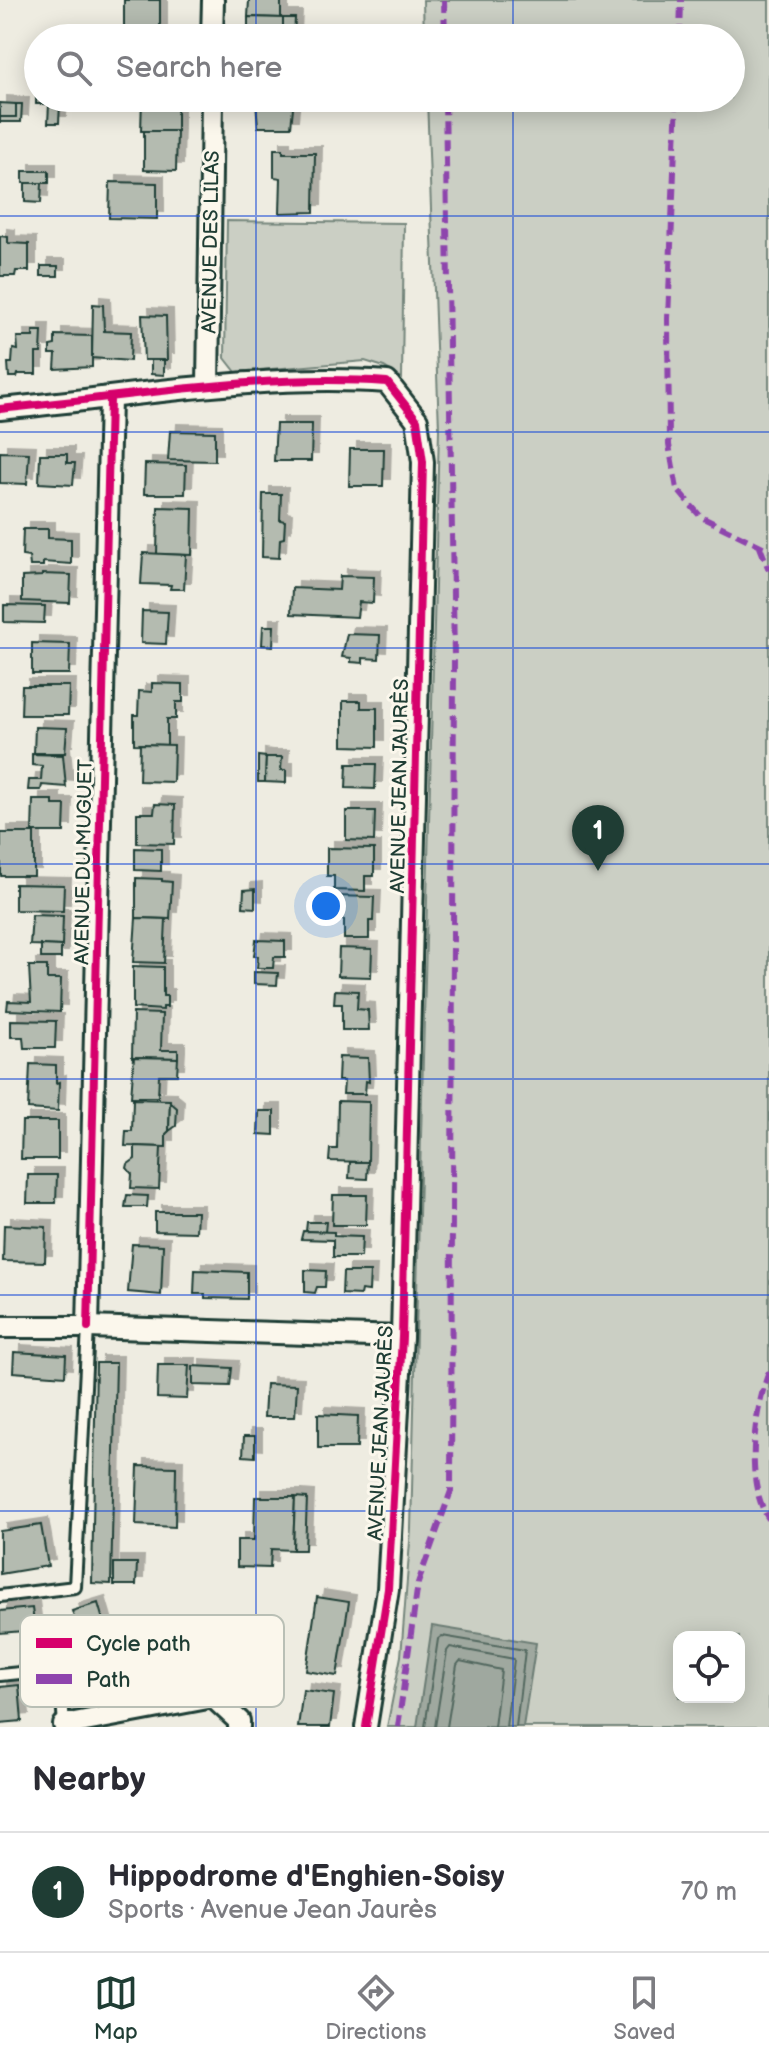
<!DOCTYPE html>
<html lang="en">
<head>
<meta charset="utf-8">
<style>
  :root { --surface:#fff; --page:#f2f2f3; --text:#2b2b33; --muted:#7c7c81; --line:#e1e1e2; --accent:#1f3d34 }
  body { margin:0; font-family:"Balsamiq Sans",sans-serif; background:var(--page); color:var(--text) }
  .controls { position:absolute; right:24px; bottom:24px; display:grid; overflow:hidden; border-radius:16px; box-shadow:0 4px 20px #0003 }
  .controls button { width:72px; height:72px; display:grid; place-items:center; padding:0; border:0; border-bottom:2px solid var(--line); background:var(--surface); color:var(--text); font:40px sans-serif }
  .you { position:absolute; left:326px; top:906px; width:28px; height:28px; margin:-20px; border:6px solid #fff; border-radius:50%; background:#1a73e8; box-shadow:0 0 0 12px #1a73e833 }
  .badge { display:grid; place-items:center; width:52px; height:52px; border-radius:50%; background:var(--accent); color:#fff; font-size:26px; font-weight:700 }
  .pin { position:absolute; translate:-50% -66px; filter:drop-shadow(0 2px 4px #0008) }
  .pin::after { content:''; position:absolute; top:42px; width:28px; height:24px; background:inherit; clip-path:polygon(0 0,100% 0,50% 100%) }
  .list { margin:0; padding:0; list-style:none }
  h2 { display:flex; justify-content:space-between; align-items:center; height:104px; margin:0; padding:0 32px; font-size:34px }
  h2 small { font-size:26px; font-weight:400; color:var(--muted) }
  .list li { display:grid; grid-template-columns:52px 1fr auto; gap:24px; align-items:center; box-sizing:border-box; height:120px; padding:0 32px; border-top:2px solid var(--line) }
  .list b { display:block; font-size:30px; white-space:nowrap }
  .list p { margin:0; font-size:26px; white-space:nowrap; color:var(--muted) }
  .list em { font-size:26px; font-style:normal; color:var(--muted) }
  .icon { flex:none; width:44px; height:44px; fill:none; stroke:currentColor; stroke-width:2; stroke-linecap:round; stroke-linejoin:round }
  .map { position:relative; flex:none; width:769px; height:1727px; overflow:hidden }
  .search { position:absolute; background:var(--surface); box-shadow:0 4px 20px #0003; left:24px; right:24px; top:24px; height:88px; display:flex; align-items:center; gap:20px; box-sizing:border-box; padding:0 28px; border-radius:44px; color:var(--muted); font-size:30px }
  .sheet { height:224px; background:var(--surface) }
  nav { display:flex; justify-content:space-around; align-items:center; box-sizing:border-box; height:112px; border-top:2px solid var(--line); background:var(--surface); font-size:22px; color:var(--muted) }
  nav a { display:grid; justify-items:center; gap:4px }
  nav .on { color:var(--accent) }
  .map>svg:first-child { display:block }
  .green { fill:#cbcfc4; stroke:#75867c; stroke-width:2; fill-rule:evenodd }
  .water { fill:#9fa89f; stroke:#6c7d74; stroke-width:2 }
  .lines { fill:none; stroke-linecap:round; stroke-linejoin:round }
  .shore { stroke:#52685f; stroke-width:2 }
  .building { fill:#b4bbb0; stroke:#1f3d34; stroke-width:2; filter:url(#shadow) }
  .service-casing { stroke:#1f3d34; stroke-width:16 }
  .minor-casing { stroke:#1f3d34; stroke-width:26 }
  .service { stroke:#fbf7ec; stroke-width:10 }
  .minor { stroke:#fbf7ec; stroke-width:20 }
  .quiet { stroke:#8e44ad; stroke-width:6; stroke-dasharray:12 6; stroke-linecap:butt }
  .cycleway-casing { stroke:#fbf7ec; stroke-width:13 }
  .cycleway { stroke:#d6006c; stroke-width:8 }
  .grid { fill:none; stroke:#1d4ed8; stroke-width:2; stroke-opacity:0.55 }
  .labels { text-anchor:middle; stroke-width:6; stroke-linejoin:round; paint-order:stroke }
  .street-label { font-size:20px; fill:#1f3d34; stroke:#fbf7ec }
  .key { fill:#fbf7ec; stroke:#b9bfb5; stroke-width:2 }
  .key-label { font-size:22px; fill:#1f3d34 }
</style>
</head>
<body>
<div class="map">
<svg width="769" height="1727" viewBox="0 0 769 1727">
  <defs>
    <filter id="shadow"><feDropShadow dx="7" dy="-7" stdDeviation="0" flood-color="#0004"/></filter>
  </defs>
  <rect width="100%" height="100%" fill="#eeece1"/>
  <filter id="ink" filterUnits="userSpaceOnUse"><feTurbulence type="fractalNoise" baseFrequency=".0125" numOctaves="2"/><feDisplacementMap in="SourceGraphic" scale="16" xChannelSelector="R" yChannelSelector="G"/><feConvolveMatrix kernelMatrix="1 2 1 2 8 2 1 2 1" color-interpolation-filters="sRGB"/></filter>
  <g filter="url(#ink)">
    <!-- green -->
    <g class="green">
      <path d="M423,0h346v1727h-382l14,-71 10,-127 28,-1100 -12,-331h304v-60h-307zM679,1637h60v60h-60z"/>
      <path d="M227,221l177,2 -2,155 -18,-11 -19,-6 -129,11 -11,-14z"/>
    </g>
    <!-- water -->
    <path class="water" d="M432,1626l104,17 -13,84h-106z"/>
    <g class="lines">
      <!-- shore -->
      <g class="shore">
        <path d="M425,1727l13,-88 4,-3 83,14 -9,77"/>
        <path d="M435,1727l12,-76 3,-4 64,12 -8,68"/>
        <path d="M447,1727l10,-62 3,-4 41,9 -7,57"/>
      </g>
    </g>
    <!-- building -->
    <g class="building">
      <path d="M124,0h36v30l-36,-1z"/>
      <path d="M249,0h32v18l-33,-1z"/>
      <path d="M248,17l35,1v20h-35z"/>
      <path d="M283,18h12l-1,20h-11z"/>
      <path d="M124,29l36,1v8h-37z"/>
      <path d="M37,48l1,50h22v6h-24z"/>
      <path d="M142,98h35v33h-36z"/>
      <path d="M264,98h30l-3,29h-33l-2,-26z"/>
      <path d="M0,103l16,1v13h-16z"/>
      <path d="M16,104h6l-1,18h-21v-5h16z"/>
      <path d="M49,104h11l-1,19h-11z"/>
      <path d="M144,131h33l-1,40 -32,-1z"/>
      <path d="M274,149h9v4h32l-1,59 -34,1 1,-35 -7,-1z"/>
      <rect x="23" y="171" width="26" height="12"/>
      <path d="M110,182l47,1v36l-48,-1z"/>
      <path d="M25,183h17l-1,20 -16,-1z"/>
      <path d="M0,236l8,1v6l21,1v27h-13l-1,5h-15z"/>
      <rect x="41" y="266" width="17" height="10"/>
      <path d="M93,304l10,1 1,26 27,1 -1,29 -38,-3z"/>
      <path d="M142,315l24,1 1,44h-23z"/>
      <path d="M33,331h9l-1,22h-5v21h-18l-1,3h-8l-1,-14h4l1,-14 5,1 -1,-13h16z"/>
      <path d="M55,335l37,1v31l-37,2 1,-15h-6v-8l5,-1z"/>
      <path d="M151,360h13v15l-13,-1z"/>
      <path d="M276,424h36l-1,37h-37z"/>
      <path d="M170,431l45,1v29l-47,-1z"/>
      <path d="M350,449h34l-1,37h-34z"/>
      <path d="M0,452l29,1 -2,31 -27,-1z"/>
      <path d="M40,454h27v9h8l-2,22 -34,-2z"/>
      <path d="M145,464l41,1 -1,29h-41z"/>
      <path d="M263,494h18l-1,26 5,1 -1,17 -4,1 -1,19 -17,-1z"/>
      <path d="M158,507l35,1 -1,47 -35,-1z"/>
      <path d="M23,529h25v9l23,1v25l-28,-2v4h-13l-1,-9 -7,-1z"/>
      <path d="M143,553l43,2 -2,34h-14l1,-4 -30,-1z"/>
      <path d="M42,574l29,1 -1,28 -48,-2v-24l20,-1z"/>
      <path d="M340,576l34,1 -1,26 -14,-1 -2,15 -66,-3 1,-26 47,2z"/>
      <path d="M4,605l41,1 -1,17 -40,-1z"/>
      <path d="M142,611l26,1 -2,32 -25,-1z"/>
      <path d="M263,626h11l-1,20 -11,-1z"/>
      <path d="M347,634l33,1 -1,24 -16,-1v5l-12,-1v-4l-9,-1z"/>
      <path d="M32,643l38,1 -1,30h-37z"/>
      <path d="M152,683l31,1v18h-7v17h-9v26l-33,-1v-29h4l1,-24 13,1z"/>
      <path d="M22,686h47l-1,29h-47z"/>
      <path d="M343,701h18v7h16v39l-34,-1z"/>
      <path d="M35,727l32,1 -2,25h-31z"/>
      <path d="M140,744l34,1 -1,37 -34,-1z"/>
      <path d="M32,754l31,1 3,32 -24,-2 -1,5h-13l1,-10h12l1,-14 -10,-1z"/>
      <path d="M258,756l8,1 -1,25h-7z"/>
      <path d="M266,757h16l-1,13h5v13l-21,-1z"/>
      <path d="M347,764h29l-1,25 -29,-1z"/>
      <path d="M33,800h20v5h12l-1,27h-32z"/>
      <path d="M155,804l20,1 -1,39 -37,-1v-30h17z"/>
      <path d="M346,811h29l-1,30 -28,-1z"/>
      <rect x="1" y="833" width="33" height="43"/>
      <path d="M135,848l26,1v22l-26,-1z"/>
      <path d="M327,848l47,1v27h-9v15l-31,-1v-14h-7z"/>
      <path d="M136,878l26,1v2l10,1 -2,37 -34,-1z"/>
      <path d="M15,884l49,1 -1,26 -48,-1z"/>
      <path d="M255,889v19l-12,-1 1,-17z"/>
      <path d="M332,896l42,1 -1,24h-4v18h-25v-19h-12z"/>
      <path d="M32,915l31,1 -1,30 -32,-1z"/>
      <path d="M136,918l30,1 -2,44 -31,-1z"/>
      <path d="M256,940l29,1v16h-11l-1,11h-16l1,-12h-4z"/>
      <path d="M41,945l20,1v12h-20z"/>
      <path d="M339,948l33,1 -1,28 -33,-1z"/>
      <path d="M29,966h18v13h14l-1,33 -53,-2 1,-9 23,1z"/>
      <path d="M133,966l30,1v29h4v11h-4v3l-30,-2z"/>
      <path d="M254,972l24,1 -1,12 -23,-1z"/>
      <path d="M335,990l23,1 -1,18 11,1 1,20h-27v-26h-8z"/>
      <path d="M133,1013l29,1 -1,36h17v8l-46,-1z"/>
      <path d="M11,1020l45,1 -1,27h-31l-1,-11h-12z"/>
      <path d="M134,1057l44,1 -1,17h-18l-1,22h-27z"/>
      <path d="M339,1057l29,1 1,24 -3,-1 -1,13h-22l1,-13h-6z"/>
      <path d="M30,1064l26,1v18l3,-1 -1,29 -30,-2z"/>
      <path d="M133,1099l37,1 -1,31 -3,3v13l-41,-1 1,-15h6z"/>
      <path d="M338,1101l31,1 -1,60 -39,-1 1,-12h7z"/>
      <path d="M170,1102l7,6 -1,18 -7,5z"/>
      <path d="M259,1111h15v24l-16,-1z"/>
      <path d="M22,1121h36v38h-37z"/>
      <path d="M135,1146l26,1 -2,42 -28,-1 1,-14 -5,-6 1,-4 7,-5z"/>
      <path d="M350,1162h18l-1,17 -18,-1z"/>
      <path d="M28,1175h29l-1,28h-29z"/>
      <path d="M127,1195l21,1 -1,11h-22z"/>
      <path d="M333,1195h34l-1,30h-34z"/>
      <path d="M155,1212h42l-1,20 -41,-1z"/>
      <path d="M307,1222h19l-1,10 -19,-1z"/>
      <path d="M4,1225l42,2 -1,35 -42,-1z"/>
      <path d="M303,1231l31,1v4l28,1 -1,20h-28v-17l-32,-1z"/>
      <path d="M132,1244l31,1 -2,50 -33,-3z"/>
      <path d="M195,1270l52,2v27l-42,-1v-4h-11z"/>
      <path d="M305,1270l21,1 -1,16h-8l-2,6 -10,-1z"/>
      <path d="M343,1272h27l-1,19 -8,-1 -1,5 -18,-1z"/>
      <path d="M14,1352l52,3 -1,21 -52,-4z"/>
      <path d="M96,1363h20l-5,221 -19,-1z"/>
      <path d="M158,1365h31l-2,34 -30,-1z"/>
      <path d="M193,1366l39,2 -2,18 -37,-1z"/>
      <path d="M266,1384l31,1 -2,32h-31z"/>
      <path d="M318,1414l40,2 -1,32h-39z"/>
      <path d="M244,1436h11v21l-12,-1z"/>
      <path d="M138,1466l38,1 -1,60 -39,-2z"/>
      <path d="M255,1497h40l-2,53 -22,-1 -1,19 -33,-1v-27h17z"/>
      <path d="M295,1497l12,1 -2,52h-12z"/>
      <path d="M41,1525l7,41 -48,8v-43z"/>
      <path d="M114,1563h23l-1,22h-22z"/>
      <path d="M317,1597l32,5 -12,74 -31,-5z"/>
      <path d="M98,1603l7,24 -26,7 -7,-23z"/>
      <path d="M32,1608l3,22 -35,3v-22z"/>
      <path d="M19,1685l3,36 -22,2v-36z"/>
      <path d="M303,1690l31,4 -4,33h-32z"/>
    </g>
    <g class="lines">
      <defs>
        <g id="service">
          <path d="M0,1596l75,-9 13,-260"/>
          <path d="M0,1675l60,-6 4,57"/>
        </g>
        <g id="minor">
          <path d="M212,38l1,-38"/>
          <path d="M208,386l4,-288"/>
          <path d="M0,409c128,-12 258,-36 387,-27l30,38 6,42 -21,875 -14,252 -22,138"/>
          <path d="M0,1327h88l314,10"/>
          <path d="M88,1327l22,-928"/>
          <path d="M64,1725l149,-28 26,24v6"/>
        </g>
      </defs>
      <!-- service casing -->
      <use href="#service" class="service-casing"/>
      <!-- minor casing -->
      <use href="#minor" class="minor-casing"/>
      <!-- service -->
      <use href="#service" class="service"/>
      <!-- minor -->
      <use href="#minor" class="minor"/>
      <!-- quiet -->
      <g class="quiet">
        <path d="M444,0l1,38"/>
        <path d="M680,38l1,-38"/>
        <path d="M677,98l-9,221 1,126 8,44 24,28 68,33"/>
        <path d="M760,547l9,23"/>
        <path d="M769,1372c-15,39 -25,111 0,147"/>
        <path d="M398,1727l20,-144 33,-92 3,-833 -9,-560"/>
      </g>
      <defs>
        <g id="cycleway">
          <path d="M0,409c128,-12 258,-36 387,-27l30,38 6,42 -21,875 -14,252 -22,138"/>
          <path d="M88,1327l22,-928"/>
        </g>
      </defs>
      <!-- cycleway casing -->
      <use href="#cycleway" class="cycleway-casing"/>
      <!-- cycleway -->
      <use href="#cycleway" class="cycleway"/>
    </g>
  </g>
  <!-- grid -->
  <path class="grid" d="M256,0v38M513,0v38M256,98v1629M513,98v1629M0,216h769M0,432h769M0,648h769M0,864h769M0,1079h769M0,1295h769M0,1511h769"/>
  <g class="labels">
    <!-- street labels -->
    <g class="street-label">
      <text transform="translate(210 242) rotate(-89)" y="7">AVENUE DES LILAS</text>
      <text transform="translate(399 786) rotate(-89)" y="7">AVENUE JEAN JAURÈS</text>
      <text transform="translate(83 862) rotate(-89)" y="7">AVENUE DU MUGUET</text>
      <text transform="translate(380 1433) rotate(-87)" y="7">AVENUE JEAN JAURÈS</text>
    </g>
  </g>
  <!-- legend -->
  <rect x="20" y="1615" width="264" height="92" rx="12" class="key"/>
  <rect x="36" y="1638" width="36" height="10" fill="#d6006c"/>
  <rect x="36" y="1674" width="36" height="10" fill="#8e44ad"/>
  <g class="key-label">
    <text x="86" y="1651">Cycle path</text>
    <text x="86" y="1687">Path</text>
  </g>
</svg>
<div class="controls">
<button><svg class="icon" aria-label="locate" viewBox="0 0 24 24"><circle cx="12" cy="12" r="6"/><path d="M12 2v4M12 18v4M2 12h4M18 12h4"/></svg></button>
</div>
<div class="you"></div>
<div class="pin badge" style="left:598px;top:871px">1</div>
<div class="search"><svg class="icon" aria-label="search" viewBox="0 0 24 24"><circle cx="10" cy="10" r="6"/><path d="M15 15l6 6"/></svg>Search here</div>
</div>
<section class="sheet">
<h2>Nearby<small></small></h2>
<ul class="list">
<li><span class="badge">1</span><div><b>Hippodrome d'Enghien-Soisy</b><p>Sports · Avenue Jean Jaurès</p></div><em>70 m</em></li>
</ul>
</section>
<nav>
<a class="on"><svg class="icon" aria-label="map" viewBox="0 0 24 24"><path d="M3 6l6-2 6 2 6-2v14l-6 2-6-2-6 2zM9 4v14M15 6v14"/></svg>Map</a>
<a><svg class="icon" aria-label="directions" viewBox="0 0 24 24"><path d="M12 3l9 9-9 9-9-9zM9 14v-3h6M13 9l2 2-2 2"/></svg>Directions</a>
<a><svg class="icon" aria-label="saved" viewBox="0 0 24 24"><path d="M7 4h10v16l-5-4-5 4z"/></svg>Saved</a>
</nav>
</body>
</html>
